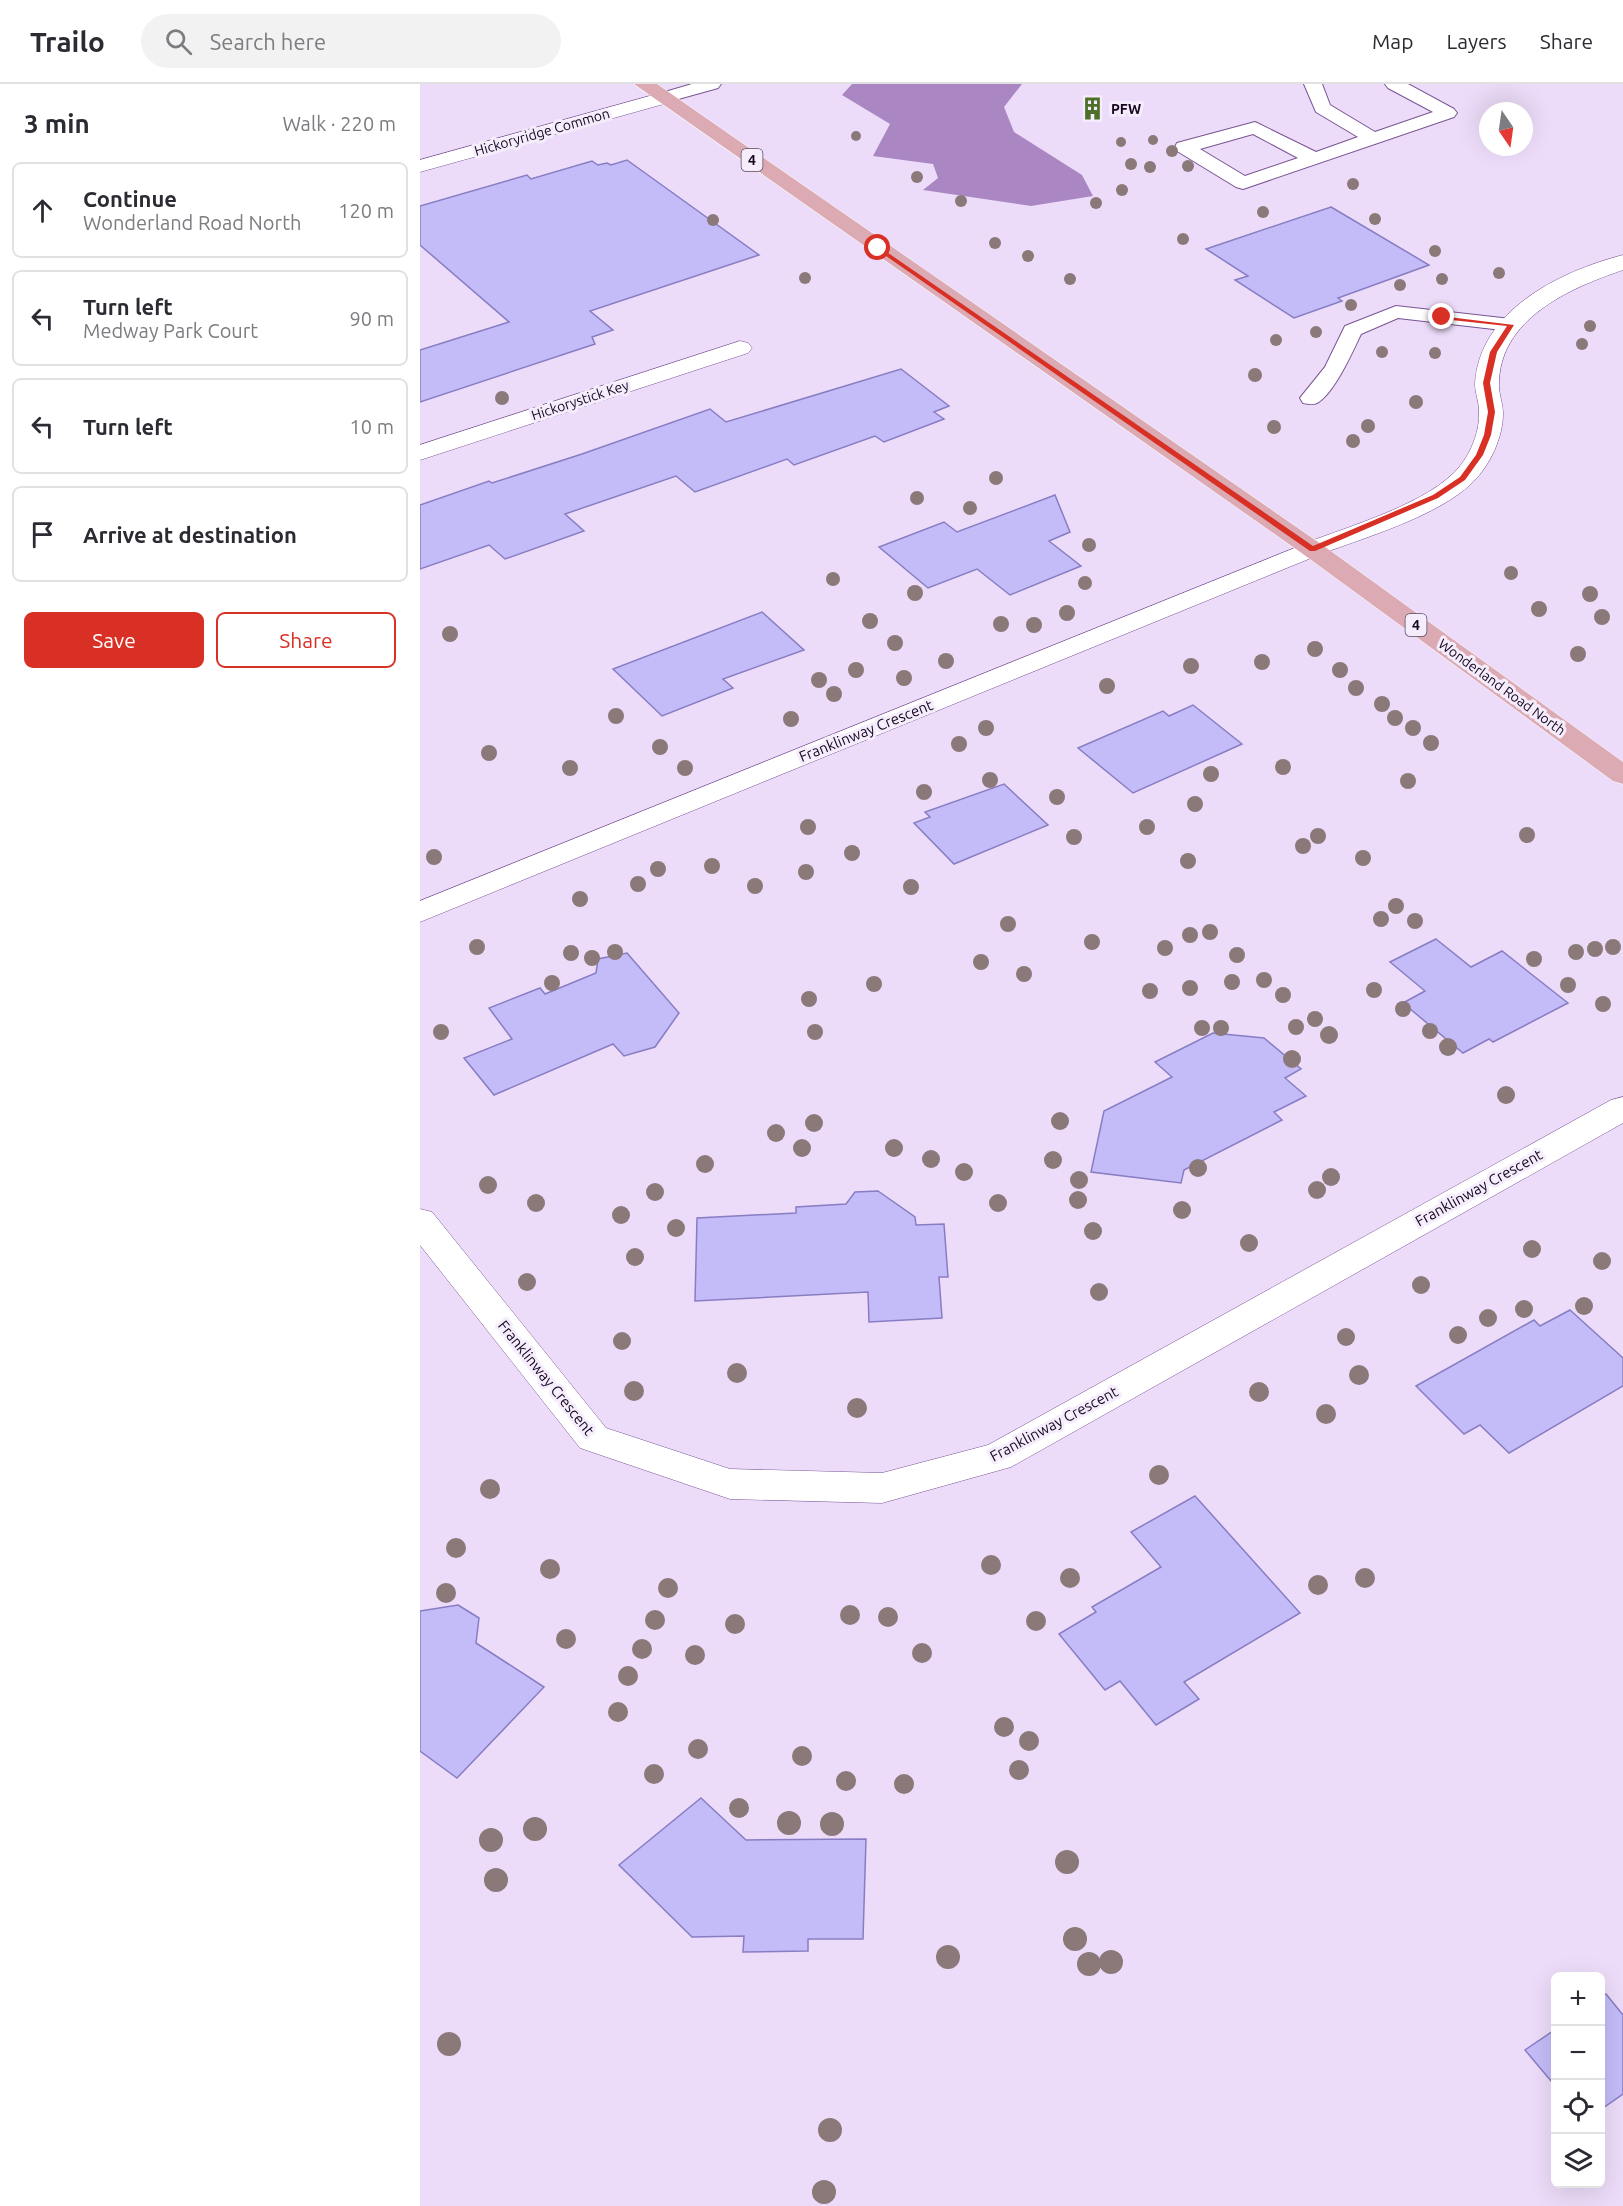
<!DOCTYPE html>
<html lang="en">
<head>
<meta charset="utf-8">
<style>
  :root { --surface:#fff; --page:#f2f2f3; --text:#2b2b33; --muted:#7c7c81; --line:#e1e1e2; --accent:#d93025 }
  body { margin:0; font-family:Ubuntu,sans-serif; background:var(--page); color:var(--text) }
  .controls { position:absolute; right:18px; bottom:18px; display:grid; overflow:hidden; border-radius:9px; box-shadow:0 6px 24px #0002 }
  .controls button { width:54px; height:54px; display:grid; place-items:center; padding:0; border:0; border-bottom:2px solid var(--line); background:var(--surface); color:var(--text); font:30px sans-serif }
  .compass { position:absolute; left:1059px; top:18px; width:54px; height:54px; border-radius:50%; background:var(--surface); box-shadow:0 6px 24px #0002; rotate:167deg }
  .stop { position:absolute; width:18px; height:18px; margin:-14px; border:4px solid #d93025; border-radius:50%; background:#fff }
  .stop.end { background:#d93025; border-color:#fff; box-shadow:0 2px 6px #0008 }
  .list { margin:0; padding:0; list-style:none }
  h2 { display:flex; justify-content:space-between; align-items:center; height:78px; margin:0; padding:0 24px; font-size:26px }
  h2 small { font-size:20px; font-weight:400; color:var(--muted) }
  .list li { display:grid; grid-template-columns:39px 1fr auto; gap:18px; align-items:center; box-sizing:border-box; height:96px; margin:0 12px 12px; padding:0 12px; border:2px solid var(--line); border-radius:9px }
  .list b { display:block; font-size:22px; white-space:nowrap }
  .list p { margin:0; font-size:20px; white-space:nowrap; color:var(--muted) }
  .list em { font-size:20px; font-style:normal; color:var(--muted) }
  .actions { display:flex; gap:12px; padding:18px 24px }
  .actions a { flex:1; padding:14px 0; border:2px solid var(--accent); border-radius:9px; text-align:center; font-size:21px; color:var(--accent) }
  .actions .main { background:var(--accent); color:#fff }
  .icon { flex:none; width:33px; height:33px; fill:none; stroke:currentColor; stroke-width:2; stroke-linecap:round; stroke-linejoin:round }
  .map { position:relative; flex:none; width:1203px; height:2122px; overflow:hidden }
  header { display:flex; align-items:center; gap:36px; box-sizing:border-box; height:84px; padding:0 30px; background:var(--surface); border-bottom:2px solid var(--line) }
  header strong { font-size:28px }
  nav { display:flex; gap:33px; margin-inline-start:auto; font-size:21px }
  .search { width:420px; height:54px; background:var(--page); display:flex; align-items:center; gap:15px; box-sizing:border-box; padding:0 21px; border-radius:33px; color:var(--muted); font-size:22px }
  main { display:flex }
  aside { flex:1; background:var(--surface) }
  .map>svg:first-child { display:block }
  .water { fill:#aa87c2 }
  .building { fill:#c4bcf8; stroke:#887dc3; stroke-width:1.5 }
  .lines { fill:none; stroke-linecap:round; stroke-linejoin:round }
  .service-casing { stroke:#7a5493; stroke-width:2 }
  .minor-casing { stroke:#7a5493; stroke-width:1 }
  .tertiary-casing { stroke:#7a5493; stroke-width:1 }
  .primary-casing { stroke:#fff; stroke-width:1 }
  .service { fill:#fff; fill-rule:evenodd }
  .minor { fill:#fff; fill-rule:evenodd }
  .tertiary { fill:#fff; fill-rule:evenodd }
  .primary { fill:#dbaab2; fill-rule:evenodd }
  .tree { fill:#8b7878 }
  .route { fill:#d93025 }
  .labels { text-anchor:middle; stroke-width:6; stroke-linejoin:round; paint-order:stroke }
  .far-poi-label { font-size:14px; font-weight:bold; fill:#16071f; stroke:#f5edfc; text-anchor:start }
  .far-street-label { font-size:14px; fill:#16071f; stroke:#f5edfc }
  .shield { fill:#f5edfc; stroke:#594c61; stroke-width:1.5 }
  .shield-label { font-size:14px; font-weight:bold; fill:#16071f }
  .street-label { font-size:15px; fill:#16071f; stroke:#f5edfc }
</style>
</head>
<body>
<header>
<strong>Trailo</strong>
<div class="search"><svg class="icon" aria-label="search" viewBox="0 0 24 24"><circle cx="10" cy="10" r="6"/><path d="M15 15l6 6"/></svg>Search here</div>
<nav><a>Map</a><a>Layers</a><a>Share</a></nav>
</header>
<main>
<aside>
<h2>3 min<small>Walk · 220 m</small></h2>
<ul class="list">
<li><svg class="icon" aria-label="ahead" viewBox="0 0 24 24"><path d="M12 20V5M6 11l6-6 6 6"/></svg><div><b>Continue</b><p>Wonderland Road North</p></div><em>120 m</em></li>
<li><svg class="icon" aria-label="left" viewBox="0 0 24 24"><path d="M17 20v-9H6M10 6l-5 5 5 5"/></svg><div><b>Turn left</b><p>Medway Park Court</p></div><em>90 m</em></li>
<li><svg class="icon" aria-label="left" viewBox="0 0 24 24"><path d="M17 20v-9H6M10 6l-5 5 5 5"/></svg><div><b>Turn left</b></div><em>10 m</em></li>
<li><svg class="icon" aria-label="arrive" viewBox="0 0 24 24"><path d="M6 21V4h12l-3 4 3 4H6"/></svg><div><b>Arrive at destination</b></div></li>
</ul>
<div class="actions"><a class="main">Save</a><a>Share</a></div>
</aside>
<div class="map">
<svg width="1203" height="2122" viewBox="0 0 1203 2122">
  <rect width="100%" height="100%" fill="#ecdcf9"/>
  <!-- water -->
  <path class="water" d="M432,0h170l-18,23 10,25 68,43 11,21 -62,10 -108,-16 15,-12 -5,-14 -60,-8 17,-32 -48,-29z"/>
  <!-- building -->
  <g class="building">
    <path d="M207,76l132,95 -169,56 23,19 -21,7 3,7 -175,58v-52l89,-28 -89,-77v-39l107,-31 4,4 61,-18 6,4 9,-2 4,2z"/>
    <path d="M911,123l98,58 -91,33 4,3 -48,17 -59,-38 13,-4 -42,-27z"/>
    <path d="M481,285l48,37 -15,6 10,7 -60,23 -9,-6 -81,29 -7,-6 -92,33 -19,-16 -111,38 19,17 -79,28 -16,-14 -69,24v-64l69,-24 3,2 90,-29 128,-45 16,13z"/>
    <path d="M635,411l15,37 -21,9 32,25 -71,29 -33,-26 -49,19 -49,-41 65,-25 13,10z"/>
    <path d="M342,528l42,38 -81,29 10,9 -71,28 -49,-47z"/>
    <path d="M773,621l49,39 -109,49 -55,-45 85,-37 6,5z"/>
    <path d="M584,700l44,41 -94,39 -40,-41 16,-6 -5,-5z"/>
    <path d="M1016,855l35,28 31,-16 66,52 -75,39 -4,-3 -26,14 -60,-50 22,-12 -35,-29z"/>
    <path d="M207,869l52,60 -24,34 -31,9 -11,-12 -119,51 -30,-37 48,-19 -23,-31 51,-20 5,6 51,-21 2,-14z"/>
    <path d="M793,949l51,5 37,31 -16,9 21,18 -32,16 8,8 -98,50 -3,13 -90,-11 13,-61 68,-34 -17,-15z"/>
    <path d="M458,1107l37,26 1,8 28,-1 4,53h-9l3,41 -73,4 -1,-30 -173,9 2,-83 99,-5v-6l50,-3 9,-12z"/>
    <path d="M1150,1226l53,48v28l-114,67 -29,-28 -16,9 -48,-48 118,-66 6,6z"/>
    <path d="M775,1412l105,117 -116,69 15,17 -43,26 -36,-44 -15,9 -46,-56 37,-22 -4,-5 69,-40 -30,-35z"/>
    <path d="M38,1521l21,13 -3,25 68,44 -87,91 -37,-27v-140z"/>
    <path d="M281,1714l45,42 120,-1 -3,100h-55v12l-65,1 1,-16 -52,1 -73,-72z"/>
    <path d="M1186,1910l17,21v79l-23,16v-112z"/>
    <path d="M1136,1945v58l-31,-37z"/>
  </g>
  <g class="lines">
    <defs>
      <g id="service">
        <path d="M272,0h29l-3,4 -54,15 -6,-1 -3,-4 3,-4z"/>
        <path d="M884,0h18l8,21 45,27 58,-20 -45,-24 -3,-4h23l46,25 3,4 -3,4 -211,72 -7,-2 -59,-36 -2,-4 2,-4 78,-21 61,30 42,-15 -42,-25zM833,50l45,24 -53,18 -45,-27z"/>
        <path d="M976,222l115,13 7,2 3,4 -3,4 -7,2 -113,-13 -37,16c-8,17 -27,60 -44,69 -4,2 -9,1 -14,0l-3,-5 25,-31 20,-41z"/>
      </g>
      <g id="minor">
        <path d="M244,8l7,2 3,4 -3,4 -251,70v-12z"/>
        <path d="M320,257l8,2 4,5 -4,5 -328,107v-15z"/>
        <path d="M892,457l9,3 4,5 -4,5 -901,368v-21z"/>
        <path d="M1203,1013v26l-612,344 -129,36 -152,-4 -150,-51 -160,-203v-36l12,3 174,216 124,41 152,4 106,-28 623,-345z"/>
      </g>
      <path id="tertiary" d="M1203,171v15c-53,18 -125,49 -124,116 0,9 4,18 4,27 0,25 -13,52 -30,69 -34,34 -107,55 -152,72l-9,3 -9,-3 -4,-5 4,-5c44,-17 128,-41 157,-78 12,-15 20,-36 19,-55 0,-9 -4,-18 -4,-27 4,-74 86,-113 148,-129z"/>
      <path id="primary" d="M214,0h23l664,460 302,218v22l-10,-3 -310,-227z"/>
    </defs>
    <!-- service casing -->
    <use href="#service" class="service-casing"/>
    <!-- minor casing -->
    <use href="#minor" class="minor-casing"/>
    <!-- tertiary casing -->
    <use href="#tertiary" class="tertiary-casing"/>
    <!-- primary casing -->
    <use href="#primary" class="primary-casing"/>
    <!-- service -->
    <use href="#service" class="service"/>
    <!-- minor -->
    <use href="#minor" class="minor"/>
    <!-- tertiary -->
    <use href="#tertiary" class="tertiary"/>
    <!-- primary -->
    <use href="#primary" class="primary"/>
  </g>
  <!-- trees -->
  <g class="tree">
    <circle cx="436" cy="52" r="5"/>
    <circle cx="733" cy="56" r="5"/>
    <circle cx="701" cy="58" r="5"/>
    <circle cx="752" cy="67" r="6"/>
    <circle cx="711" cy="80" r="6"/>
    <circle cx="768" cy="82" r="6"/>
    <circle cx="730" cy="83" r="6"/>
    <circle cx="497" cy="93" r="6"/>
    <circle cx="933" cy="100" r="6"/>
    <circle cx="702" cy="106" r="6"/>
    <circle cx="541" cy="117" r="6"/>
    <circle cx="676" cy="119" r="6"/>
    <circle cx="843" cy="128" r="6"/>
    <circle cx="955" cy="135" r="6"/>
    <circle cx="293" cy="136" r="6"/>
    <circle cx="763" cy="155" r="6"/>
    <circle cx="575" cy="159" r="6"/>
    <circle cx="1015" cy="167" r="6"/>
    <circle cx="608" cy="172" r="6"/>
    <circle cx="1079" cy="189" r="6"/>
    <circle cx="385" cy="194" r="6"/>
    <circle cx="650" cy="195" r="6"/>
    <circle cx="1022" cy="195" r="6"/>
    <circle cx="980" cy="201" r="6"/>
    <circle cx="931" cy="221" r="6"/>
    <circle cx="1170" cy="242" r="6"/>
    <circle cx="896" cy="248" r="6"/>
    <circle cx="856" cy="256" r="6"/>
    <circle cx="1162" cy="260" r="6"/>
    <circle cx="962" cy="268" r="6"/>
    <circle cx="1015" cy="269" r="6"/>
    <circle cx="835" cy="291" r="7"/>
    <circle cx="82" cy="314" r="7"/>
    <circle cx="996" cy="318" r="7"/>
    <circle cx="948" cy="342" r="7"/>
    <circle cx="854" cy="343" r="7"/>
    <circle cx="933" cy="357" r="7"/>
    <circle cx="576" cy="394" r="7"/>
    <circle cx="497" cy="414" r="7"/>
    <circle cx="550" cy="424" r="7"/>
    <circle cx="669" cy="461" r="7"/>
    <circle cx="1091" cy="489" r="7"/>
    <circle cx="413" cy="495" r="7"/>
    <circle cx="665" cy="499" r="7"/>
    <circle cx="495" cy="509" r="8"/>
    <circle cx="1170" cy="510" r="8"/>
    <circle cx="1119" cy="525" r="8"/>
    <circle cx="647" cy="529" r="8"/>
    <circle cx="1182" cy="533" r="8"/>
    <circle cx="450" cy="537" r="8"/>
    <circle cx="581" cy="540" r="8"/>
    <circle cx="614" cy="541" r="8"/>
    <circle cx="30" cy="550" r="8"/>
    <circle cx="475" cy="559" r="8"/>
    <circle cx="895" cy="565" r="8"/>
    <circle cx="1158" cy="570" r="8"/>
    <circle cx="526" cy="577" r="8"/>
    <circle cx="842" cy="578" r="8"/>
    <circle cx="771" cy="582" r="8"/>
    <circle cx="436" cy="586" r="8"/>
    <circle cx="920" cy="586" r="8"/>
    <circle cx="484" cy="594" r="8"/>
    <circle cx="399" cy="596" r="8"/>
    <circle cx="687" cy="602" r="8"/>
    <circle cx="936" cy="604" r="8"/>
    <circle cx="414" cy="610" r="8"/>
    <circle cx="962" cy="620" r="8"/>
    <circle cx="196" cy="632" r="8"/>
    <circle cx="975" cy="634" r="8"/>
    <circle cx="371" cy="635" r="8"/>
    <circle cx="566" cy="644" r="8"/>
    <circle cx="993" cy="644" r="8"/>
    <circle cx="1011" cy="659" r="8"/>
    <circle cx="539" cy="660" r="8"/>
    <circle cx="240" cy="663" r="8"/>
    <circle cx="69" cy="669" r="8"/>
    <circle cx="863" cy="683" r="8"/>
    <circle cx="150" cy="684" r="8"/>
    <circle cx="265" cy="684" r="8"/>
    <circle cx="791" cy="690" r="8"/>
    <circle cx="570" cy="696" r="8"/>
    <circle cx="988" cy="697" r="8"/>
    <circle cx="504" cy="708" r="8"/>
    <circle cx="637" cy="713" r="8"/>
    <circle cx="775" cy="720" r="8"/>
    <circle cx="388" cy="743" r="8"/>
    <circle cx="727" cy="743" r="8"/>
    <circle cx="1107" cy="751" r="8"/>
    <circle cx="898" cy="752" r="8"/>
    <circle cx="654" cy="753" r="8"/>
    <circle cx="883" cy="762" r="8"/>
    <circle cx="432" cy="769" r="8"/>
    <circle cx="14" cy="773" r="8"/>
    <circle cx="943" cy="774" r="8"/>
    <circle cx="768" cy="777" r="8"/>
    <circle cx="292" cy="782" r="8"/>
    <circle cx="238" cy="785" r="8"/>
    <circle cx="386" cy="788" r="8"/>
    <circle cx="218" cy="800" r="8"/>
    <circle cx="335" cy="802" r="8"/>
    <circle cx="491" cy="803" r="8"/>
    <circle cx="160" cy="815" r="8"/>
    <circle cx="976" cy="822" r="8"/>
    <circle cx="961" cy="835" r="8"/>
    <circle cx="995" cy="837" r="8"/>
    <circle cx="588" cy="840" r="8"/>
    <circle cx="790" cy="848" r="8"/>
    <circle cx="770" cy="851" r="8"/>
    <circle cx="672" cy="858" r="8"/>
    <circle cx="57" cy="863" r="8"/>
    <circle cx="1193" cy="863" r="8"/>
    <circle cx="745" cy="864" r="8"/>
    <circle cx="1175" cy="865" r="8"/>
    <circle cx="195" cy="868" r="8"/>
    <circle cx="1156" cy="868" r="8"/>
    <circle cx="151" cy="869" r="8"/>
    <circle cx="817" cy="871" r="8"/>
    <circle cx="172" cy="874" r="8"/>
    <circle cx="1114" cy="875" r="8"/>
    <circle cx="561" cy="878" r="8"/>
    <circle cx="604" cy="890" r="8"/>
    <circle cx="844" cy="896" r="8"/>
    <circle cx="812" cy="898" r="8"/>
    <circle cx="132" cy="899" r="8"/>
    <circle cx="454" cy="900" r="8"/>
    <circle cx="1148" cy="901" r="8"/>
    <circle cx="770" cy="904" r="8"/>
    <circle cx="954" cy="906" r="8"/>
    <circle cx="730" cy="907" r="8"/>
    <circle cx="863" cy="911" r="8"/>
    <circle cx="389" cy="915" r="8"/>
    <circle cx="1183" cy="920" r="8"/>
    <circle cx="983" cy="925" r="8"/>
    <circle cx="895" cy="935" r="8"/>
    <circle cx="876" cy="943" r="8"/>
    <circle cx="782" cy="944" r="8"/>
    <circle cx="801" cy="944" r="8"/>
    <circle cx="1010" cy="947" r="8"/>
    <circle cx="21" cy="948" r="8"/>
    <circle cx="395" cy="948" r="8"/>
    <circle cx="909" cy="951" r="9"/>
    <circle cx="1028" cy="963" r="9"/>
    <circle cx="872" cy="975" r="9"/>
    <circle cx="1086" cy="1011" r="9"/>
    <circle cx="640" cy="1037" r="9"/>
    <circle cx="394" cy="1039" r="9"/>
    <circle cx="356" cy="1049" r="9"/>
    <circle cx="382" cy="1064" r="9"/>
    <circle cx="474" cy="1064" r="9"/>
    <circle cx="511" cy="1075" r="9"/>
    <circle cx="633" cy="1076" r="9"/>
    <circle cx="285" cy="1080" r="9"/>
    <circle cx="778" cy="1084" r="9"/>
    <circle cx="544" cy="1088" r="9"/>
    <circle cx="911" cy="1093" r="9"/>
    <circle cx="659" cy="1096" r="9"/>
    <circle cx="68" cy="1101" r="9"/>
    <circle cx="897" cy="1106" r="9"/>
    <circle cx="235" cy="1108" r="9"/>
    <circle cx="658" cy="1116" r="9"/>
    <circle cx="116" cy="1119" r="9"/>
    <circle cx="578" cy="1119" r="9"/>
    <circle cx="762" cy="1126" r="9"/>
    <circle cx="201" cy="1131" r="9"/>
    <circle cx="256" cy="1144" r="9"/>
    <circle cx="673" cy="1147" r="9"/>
    <circle cx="829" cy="1159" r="9"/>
    <circle cx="1112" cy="1165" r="9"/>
    <circle cx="215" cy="1173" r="9"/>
    <circle cx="1182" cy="1177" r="9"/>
    <circle cx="107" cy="1198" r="9"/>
    <circle cx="1001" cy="1201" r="9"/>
    <circle cx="679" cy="1208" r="9"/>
    <circle cx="1164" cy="1222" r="9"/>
    <circle cx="1104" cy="1225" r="9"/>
    <circle cx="1068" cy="1234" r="9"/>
    <circle cx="1038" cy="1251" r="9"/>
    <circle cx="926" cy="1253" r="9"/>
    <circle cx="202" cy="1257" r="9"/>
    <circle cx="317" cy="1289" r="10"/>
    <circle cx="939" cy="1291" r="10"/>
    <circle cx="214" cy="1307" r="10"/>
    <circle cx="839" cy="1308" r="10"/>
    <circle cx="437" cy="1324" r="10"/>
    <circle cx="906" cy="1330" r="10"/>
    <circle cx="739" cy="1391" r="10"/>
    <circle cx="70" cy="1405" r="10"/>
    <circle cx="36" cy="1464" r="10"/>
    <circle cx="571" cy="1481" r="10"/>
    <circle cx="130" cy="1485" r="10"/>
    <circle cx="650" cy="1494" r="10"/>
    <circle cx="945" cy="1494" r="10"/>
    <circle cx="898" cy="1501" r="10"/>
    <circle cx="248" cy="1504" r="10"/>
    <circle cx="26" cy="1509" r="10"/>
    <circle cx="430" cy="1531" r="10"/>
    <circle cx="468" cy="1533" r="10"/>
    <circle cx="235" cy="1536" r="10"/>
    <circle cx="616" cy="1537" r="10"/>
    <circle cx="315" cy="1540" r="10"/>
    <circle cx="146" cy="1555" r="10"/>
    <circle cx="222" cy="1565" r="10"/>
    <circle cx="502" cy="1569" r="10"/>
    <circle cx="275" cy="1571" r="10"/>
    <circle cx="208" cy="1592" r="10"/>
    <circle cx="198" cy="1628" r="10"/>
    <circle cx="584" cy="1643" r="10"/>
    <circle cx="609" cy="1657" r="10"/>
    <circle cx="278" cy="1665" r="10"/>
    <circle cx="382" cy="1672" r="10"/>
    <circle cx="599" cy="1686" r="10"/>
    <circle cx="234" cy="1690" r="10"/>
    <circle cx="426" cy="1697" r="10"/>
    <circle cx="484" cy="1700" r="10"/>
    <circle cx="319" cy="1724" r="10"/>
    <circle cx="369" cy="1739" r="12"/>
    <circle cx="412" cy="1740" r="12"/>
    <circle cx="115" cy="1745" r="12"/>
    <circle cx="71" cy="1756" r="12"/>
    <circle cx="647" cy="1778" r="12"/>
    <circle cx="76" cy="1796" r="12"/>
    <circle cx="655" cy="1855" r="12"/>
    <circle cx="528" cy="1873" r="12"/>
    <circle cx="691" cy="1878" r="12"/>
    <circle cx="669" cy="1880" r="12"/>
    <circle cx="29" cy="1960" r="12"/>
    <circle cx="410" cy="2046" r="12"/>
    <circle cx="404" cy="2108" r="12"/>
  </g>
  <!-- route -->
  <path class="route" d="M458,162l435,300 120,-51 27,-18 16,-22 8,-20 4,-23 -5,-29 7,-31 17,-26 -65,-7 -2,-3 74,9 -17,27 -7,31 5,29 -4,23 -8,20 -18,25 -27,18 -123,53h-5l-434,-302z"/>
  <!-- icons -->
  <defs>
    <symbol id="building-bare" viewBox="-9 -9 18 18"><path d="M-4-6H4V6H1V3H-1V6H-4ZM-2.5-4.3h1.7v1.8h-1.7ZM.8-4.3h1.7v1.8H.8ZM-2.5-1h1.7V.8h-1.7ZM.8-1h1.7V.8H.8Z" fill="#4d6f27" stroke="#f5edfc" stroke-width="2.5" paint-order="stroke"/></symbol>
  </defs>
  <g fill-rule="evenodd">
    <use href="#building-bare" x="656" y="8" width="33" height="33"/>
  </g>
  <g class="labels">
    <!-- far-poi labels -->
    <g class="far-poi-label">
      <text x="691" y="30">PFW</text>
    </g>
    <!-- far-street labels -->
    <g class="far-street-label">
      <text transform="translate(122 48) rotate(-16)" y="5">Hickoryridge Common</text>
      <text transform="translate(160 316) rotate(-18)" y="5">Hickorystick Key</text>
      <text transform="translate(1082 603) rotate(36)" y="5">Wonderland Road North</text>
    </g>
    <!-- shield labels -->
    <g class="shield">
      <rect x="321.5" y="65" width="21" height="22" rx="4.5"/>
      <rect x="985.5" y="530" width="21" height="22" rx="4.5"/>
    </g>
    <g class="shield-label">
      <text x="332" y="81">4</text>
      <text x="996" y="546">4</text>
    </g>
    <!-- street labels -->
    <g class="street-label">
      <text transform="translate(446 647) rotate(-22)" y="5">Franklinway Crescent</text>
      <text transform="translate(1059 1104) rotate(-29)" y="5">Franklinway Crescent</text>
      <text transform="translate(126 1294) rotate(51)" y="5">Franklinway Crescent</text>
      <text transform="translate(634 1340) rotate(-28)" y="5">Franklinway Crescent</text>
    </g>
  </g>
</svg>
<div class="controls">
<button>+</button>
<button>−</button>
<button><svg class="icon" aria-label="locate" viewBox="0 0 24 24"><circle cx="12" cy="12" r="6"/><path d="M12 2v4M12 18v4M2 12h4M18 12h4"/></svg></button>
<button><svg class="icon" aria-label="layers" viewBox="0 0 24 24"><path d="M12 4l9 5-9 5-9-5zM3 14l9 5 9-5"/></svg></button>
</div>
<svg class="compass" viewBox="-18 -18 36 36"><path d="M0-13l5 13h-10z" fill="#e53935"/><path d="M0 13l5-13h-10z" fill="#7c7c81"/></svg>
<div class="stop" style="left:458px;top:164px"></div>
<div class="stop end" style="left:1022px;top:233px"></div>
</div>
</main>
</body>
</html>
